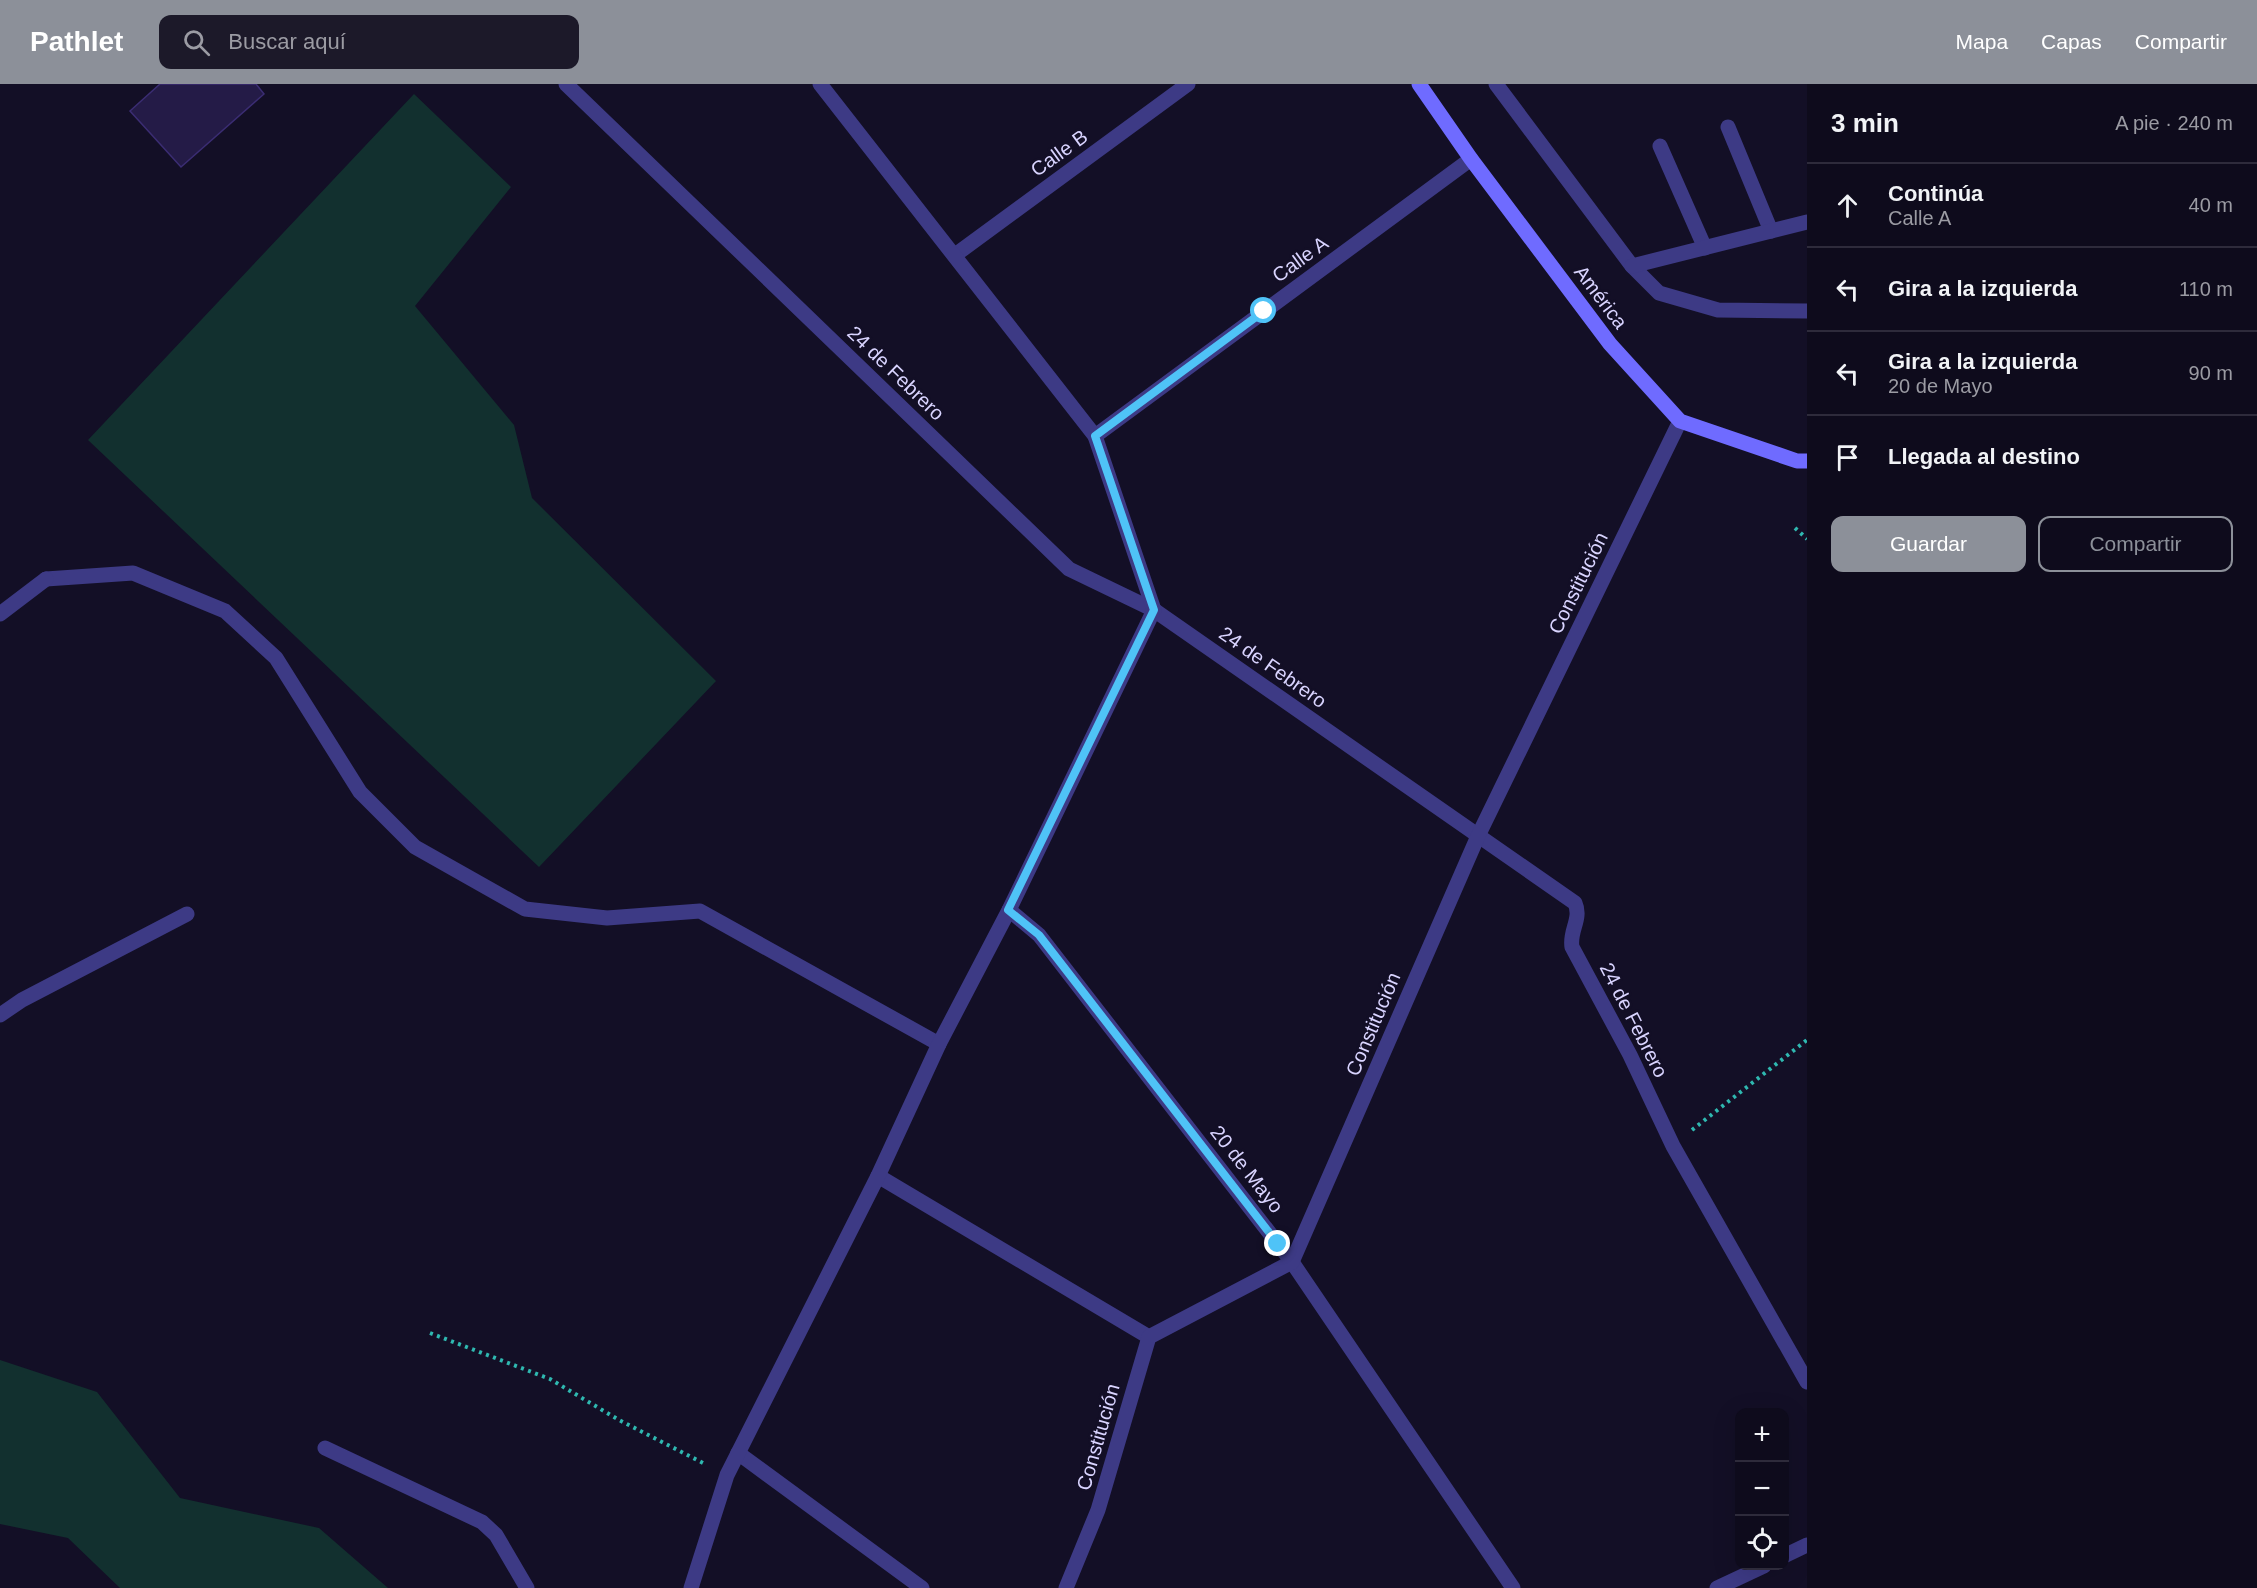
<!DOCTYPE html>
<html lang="es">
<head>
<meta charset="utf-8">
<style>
  :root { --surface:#0e0b1c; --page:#1c1929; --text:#f1f3f6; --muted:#9b9ba3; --line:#2e2b3b; --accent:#8c9099 }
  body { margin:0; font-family:Arial,sans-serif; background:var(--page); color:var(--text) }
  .controls { position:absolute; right:18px; bottom:18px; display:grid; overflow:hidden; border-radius:12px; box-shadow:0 6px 24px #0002 }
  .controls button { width:54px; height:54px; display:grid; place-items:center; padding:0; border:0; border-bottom:2px solid var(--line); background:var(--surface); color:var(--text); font:30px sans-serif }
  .stop { position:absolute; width:18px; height:18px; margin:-14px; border:4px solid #4fc3f7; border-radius:50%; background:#fff }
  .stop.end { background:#4fc3f7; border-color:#fff; box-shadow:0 2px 6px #0008 }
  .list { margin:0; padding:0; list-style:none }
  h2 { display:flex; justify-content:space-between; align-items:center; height:78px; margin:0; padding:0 24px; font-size:26px }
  h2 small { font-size:20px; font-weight:400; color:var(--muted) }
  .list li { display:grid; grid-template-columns:39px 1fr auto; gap:18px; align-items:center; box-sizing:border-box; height:84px; padding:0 24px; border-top:2px solid var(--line) }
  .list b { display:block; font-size:22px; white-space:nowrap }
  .list p { margin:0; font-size:20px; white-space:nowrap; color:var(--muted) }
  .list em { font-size:20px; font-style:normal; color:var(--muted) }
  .actions { display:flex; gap:12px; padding:18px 24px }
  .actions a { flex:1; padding:14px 0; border:2px solid var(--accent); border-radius:12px; text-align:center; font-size:21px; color:var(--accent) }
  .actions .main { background:var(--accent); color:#fff }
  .icon { flex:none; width:33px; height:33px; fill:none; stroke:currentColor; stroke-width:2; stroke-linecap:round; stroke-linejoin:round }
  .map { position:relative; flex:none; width:1807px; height:1504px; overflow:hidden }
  header { display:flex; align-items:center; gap:36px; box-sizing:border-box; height:84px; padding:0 30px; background:var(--accent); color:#fff }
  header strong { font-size:28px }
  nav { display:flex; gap:33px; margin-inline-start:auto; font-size:21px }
  .search { width:420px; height:54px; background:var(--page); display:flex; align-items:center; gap:15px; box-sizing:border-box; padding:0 21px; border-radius:12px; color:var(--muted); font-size:22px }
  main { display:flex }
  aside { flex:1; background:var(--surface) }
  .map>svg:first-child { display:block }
  .green { fill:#12302f }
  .building { fill:#241b47; stroke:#3b2d73; stroke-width:1.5 }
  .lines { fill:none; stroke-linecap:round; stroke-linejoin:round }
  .path { stroke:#2fb8b0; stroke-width:4; stroke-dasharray:3 4.5; stroke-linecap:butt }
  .lane { stroke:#3d3a85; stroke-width:15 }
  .street { stroke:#3d3a85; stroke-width:15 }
  .secondary { stroke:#6f6bff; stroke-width:15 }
  .route { stroke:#4fc3f7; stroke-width:8 }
  .labels { text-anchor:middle; stroke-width:5; stroke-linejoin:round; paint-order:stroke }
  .street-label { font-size:20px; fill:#d9d4ff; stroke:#130f26 }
</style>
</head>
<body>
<header>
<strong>Pathlet</strong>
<div class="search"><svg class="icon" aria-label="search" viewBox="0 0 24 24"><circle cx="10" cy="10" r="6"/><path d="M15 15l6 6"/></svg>Buscar aquí</div>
<nav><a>Mapa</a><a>Capas</a><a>Compartir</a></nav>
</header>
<main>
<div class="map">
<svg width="1807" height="1504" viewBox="0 0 1807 1504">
  <rect width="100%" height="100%" fill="#130f26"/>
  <!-- green -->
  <g class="green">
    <path d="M414,10l97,93 -96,119 99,119 18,73 184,183 -177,186 -451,-427z"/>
    <path d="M0,1276l97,32 83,106 139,30 69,60h-268l-52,-50 -68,-14z"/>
  </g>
  <!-- building -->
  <path class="building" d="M160,0h96l8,10 -83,73 -51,-56z"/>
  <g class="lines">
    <!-- path -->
    <g class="path">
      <path d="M1795,444l12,11"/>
      <path d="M1692,1046l115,-90"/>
      <path d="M430,1249l120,46 69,41 86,44"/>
    </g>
    <!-- lane -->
    <g class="lane">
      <path d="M1496,0l136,182 27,27 59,17 89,1"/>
      <path d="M1728,43l43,104"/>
      <path d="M1660,62l45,102"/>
      <path d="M1632,182l175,-44"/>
      <path d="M46,495l87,-6 92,38 51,47 84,134 55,55 110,62 82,9 93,-7 239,133"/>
      <path d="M0,931l22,-15 165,-86"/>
    </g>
    <!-- street -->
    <g class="street">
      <path d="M566,0l503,485 85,41 421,293c7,16 -6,28 -3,44l58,108 43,91 134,236"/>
      <path d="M955,171l233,-171"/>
      <path d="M1095,352l376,-277"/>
      <path d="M0,530l46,-35"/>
      <path d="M1009,826l30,25 253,327 221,326"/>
      <path d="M878,1092l271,161"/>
      <path d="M325,1364l157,74 14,13 31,53"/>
      <path d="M738,1369l184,135"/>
      <path d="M1784,1472l23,-11"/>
      <path d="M691,1504l36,-113 151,-299 61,-132 70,-134 145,-300 -59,-174 -275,-352"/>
      <path d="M1066,1504l32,-78 51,-173 143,-75 186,-426 202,-415"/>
      <path d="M1717,1504l47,-22"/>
    </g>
    <!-- secondary -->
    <path class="secondary" d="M1419,0l52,75 139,185 70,77 117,40h10"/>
  </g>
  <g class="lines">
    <!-- route -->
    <path class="route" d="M1264,227l-169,125 59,174 -146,300 31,25 239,309"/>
  </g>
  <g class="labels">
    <!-- street labels -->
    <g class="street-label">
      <text transform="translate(1059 69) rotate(-36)" y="7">Calle B</text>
      <text transform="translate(1300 175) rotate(-36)" y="7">Calle A</text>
      <text transform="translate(1601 213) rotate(53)" y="7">América</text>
      <text transform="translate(896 289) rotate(44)" y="7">24 de Febrero</text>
      <text transform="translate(1578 499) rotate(-64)" y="7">Constitución</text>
      <text transform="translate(1273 583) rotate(35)" y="7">24 de Febrero</text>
      <text transform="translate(1634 936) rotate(63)" y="7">24 de Febrero</text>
      <text transform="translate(1373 940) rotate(-67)" y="7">Constitución</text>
      <text transform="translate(1247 1085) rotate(52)" y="7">20 de Mayo</text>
      <text transform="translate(1098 1353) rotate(-74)" y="7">Constitución</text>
    </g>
  </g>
</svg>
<div class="controls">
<button>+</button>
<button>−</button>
<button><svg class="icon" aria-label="locate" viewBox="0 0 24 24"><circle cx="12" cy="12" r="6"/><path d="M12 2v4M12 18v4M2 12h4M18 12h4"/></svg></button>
</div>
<div class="stop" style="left:1264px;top:227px"></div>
<div class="stop end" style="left:1278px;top:1160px"></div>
</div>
<aside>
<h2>3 min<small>A pie · 240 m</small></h2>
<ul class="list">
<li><svg class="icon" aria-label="ahead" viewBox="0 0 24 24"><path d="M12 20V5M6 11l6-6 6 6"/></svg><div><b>Continúa</b><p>Calle A</p></div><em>40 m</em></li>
<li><svg class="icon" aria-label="left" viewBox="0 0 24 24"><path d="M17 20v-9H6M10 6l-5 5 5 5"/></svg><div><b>Gira a la izquierda</b></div><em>110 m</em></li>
<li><svg class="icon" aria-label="left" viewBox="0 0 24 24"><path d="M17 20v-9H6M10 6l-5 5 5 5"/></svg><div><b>Gira a la izquierda</b><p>20 de Mayo</p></div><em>90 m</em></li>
<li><svg class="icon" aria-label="arrive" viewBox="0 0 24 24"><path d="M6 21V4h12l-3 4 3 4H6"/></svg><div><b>Llegada al destino</b></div></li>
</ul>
<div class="actions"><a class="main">Guardar</a><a>Compartir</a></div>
</aside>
</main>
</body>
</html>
